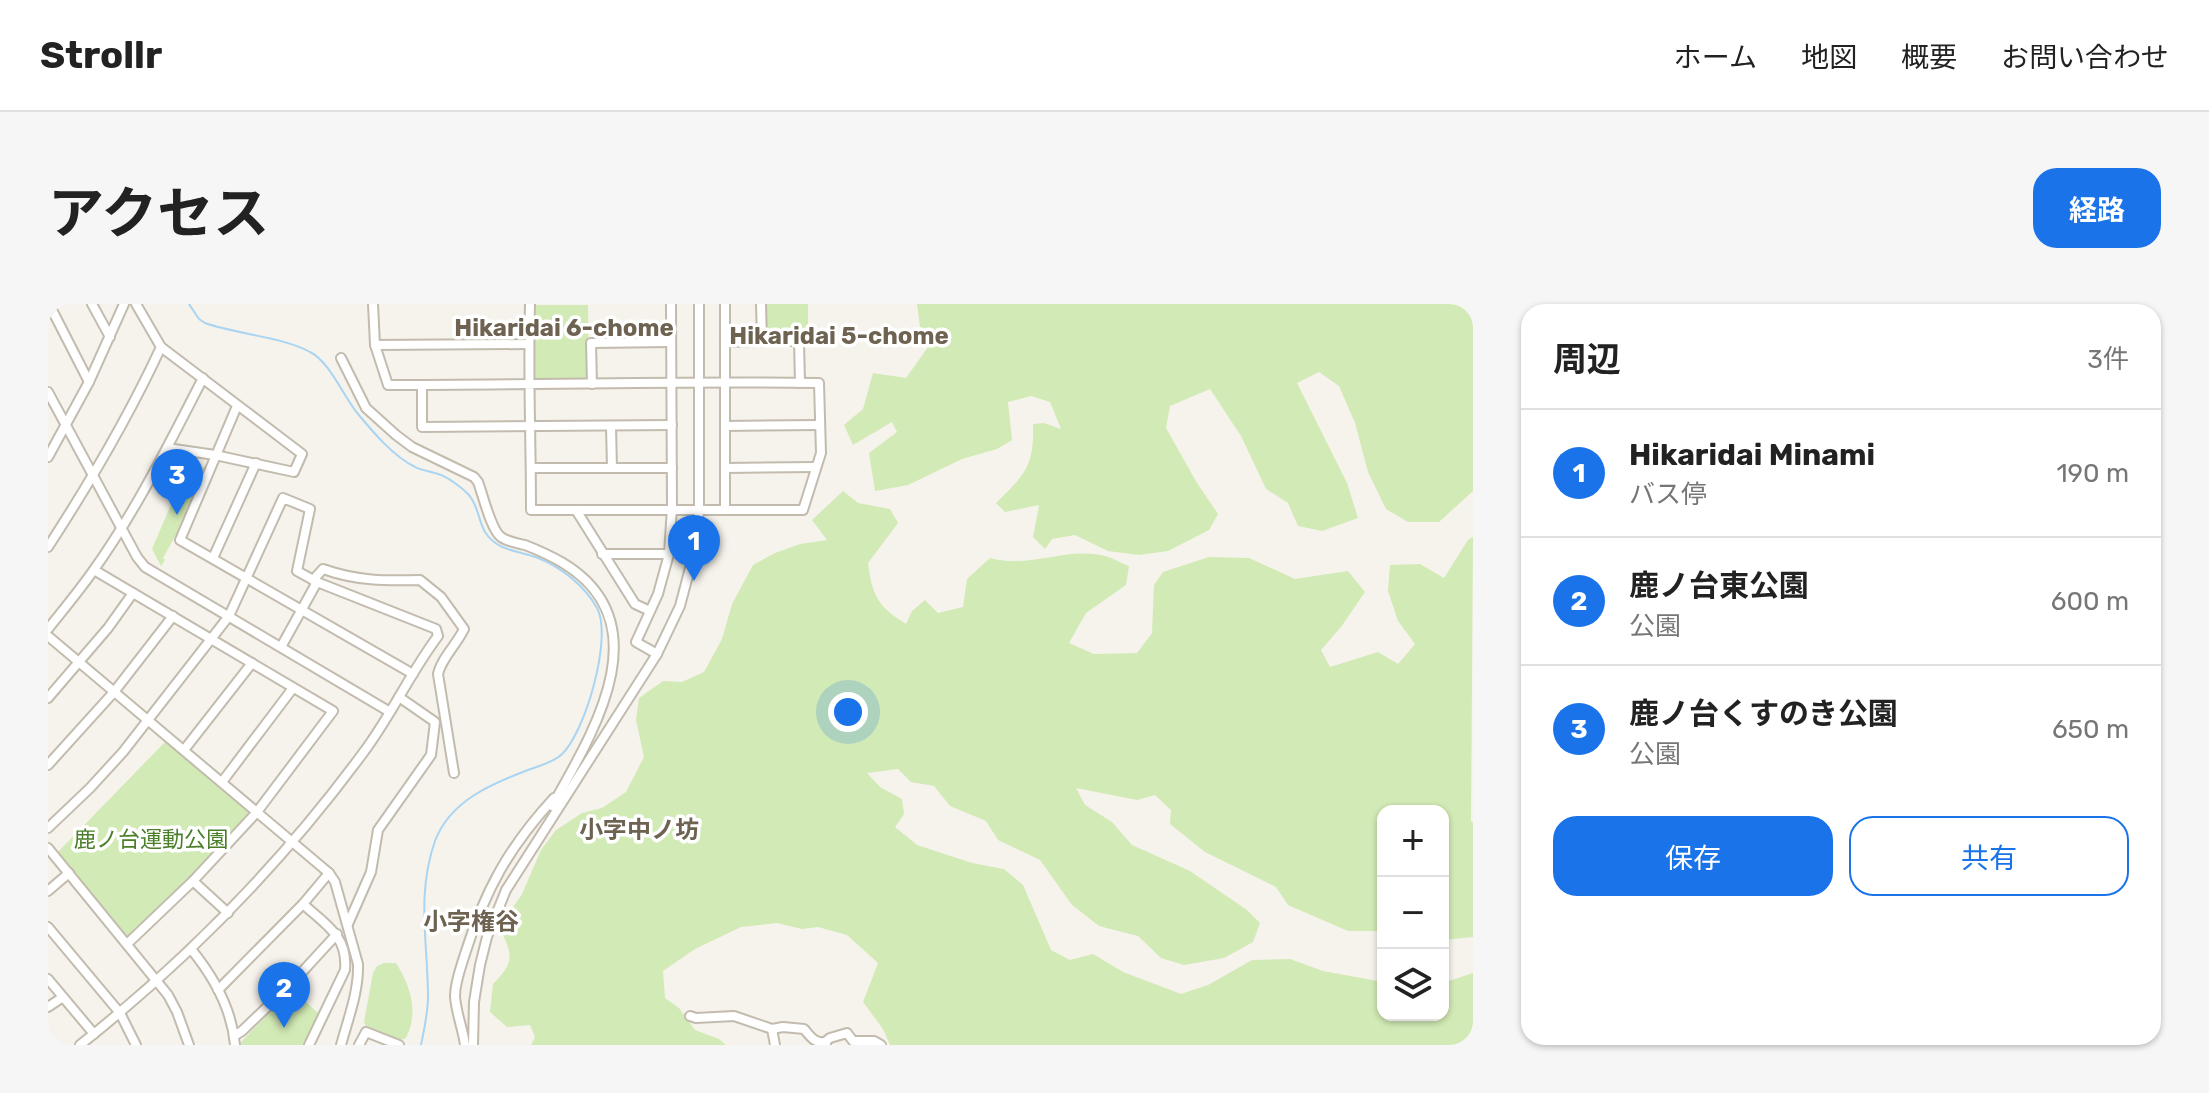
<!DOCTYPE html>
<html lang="ja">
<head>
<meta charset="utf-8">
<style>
  :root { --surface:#fff; --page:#f6f6f6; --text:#222; --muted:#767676; --line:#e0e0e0; --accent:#1a73e8 }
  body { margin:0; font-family:Rubik,"Noto Sans JP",sans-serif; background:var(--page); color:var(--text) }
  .controls { position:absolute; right:24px; bottom:24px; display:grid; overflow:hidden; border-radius:16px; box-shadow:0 2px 6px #0004 }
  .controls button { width:72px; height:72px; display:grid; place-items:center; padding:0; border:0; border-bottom:2px solid var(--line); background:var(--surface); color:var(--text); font:40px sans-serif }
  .you { position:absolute; left:800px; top:408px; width:28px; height:28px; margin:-20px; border:6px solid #fff; border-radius:50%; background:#1a73e8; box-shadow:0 0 0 12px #1a73e833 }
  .badge { display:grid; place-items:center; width:52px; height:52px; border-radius:50%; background:var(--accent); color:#fff; font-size:26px; font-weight:700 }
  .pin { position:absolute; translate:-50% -66px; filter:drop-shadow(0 2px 4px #0008) }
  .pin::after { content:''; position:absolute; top:42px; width:28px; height:24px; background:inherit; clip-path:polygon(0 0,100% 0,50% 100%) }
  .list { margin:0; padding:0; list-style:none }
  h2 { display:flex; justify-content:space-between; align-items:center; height:104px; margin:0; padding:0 32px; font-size:34px }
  h2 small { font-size:26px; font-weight:400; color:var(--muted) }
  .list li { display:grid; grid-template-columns:52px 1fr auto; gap:24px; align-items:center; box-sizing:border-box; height:128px; padding:0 32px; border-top:2px solid var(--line) }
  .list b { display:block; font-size:30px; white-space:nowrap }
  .list p { margin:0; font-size:26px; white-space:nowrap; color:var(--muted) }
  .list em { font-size:26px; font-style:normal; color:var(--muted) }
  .actions { display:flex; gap:16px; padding:24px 32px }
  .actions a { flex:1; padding:18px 0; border:2px solid var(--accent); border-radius:24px; text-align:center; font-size:28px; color:var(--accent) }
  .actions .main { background:var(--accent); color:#fff }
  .icon { flex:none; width:44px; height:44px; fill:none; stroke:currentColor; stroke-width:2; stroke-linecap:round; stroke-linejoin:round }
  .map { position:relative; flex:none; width:1425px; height:741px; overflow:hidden; border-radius:24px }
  header { display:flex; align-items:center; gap:48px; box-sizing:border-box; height:112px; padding:0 40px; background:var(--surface); border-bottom:2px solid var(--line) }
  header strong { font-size:38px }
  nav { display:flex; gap:44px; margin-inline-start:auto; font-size:28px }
  .intro { display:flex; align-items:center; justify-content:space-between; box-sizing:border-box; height:192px; padding:0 48px }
  h1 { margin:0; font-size:56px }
  .button { padding:20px 36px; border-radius:24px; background:var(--accent); color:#fff; font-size:28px; font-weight:700 }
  main { display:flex; gap:48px; padding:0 48px }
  aside { flex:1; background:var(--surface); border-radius:24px; box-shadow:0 2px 6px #0004 }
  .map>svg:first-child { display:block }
  .green { fill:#d2eab5 }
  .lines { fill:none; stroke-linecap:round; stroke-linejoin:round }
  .stream { stroke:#a9d4f2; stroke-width:2 }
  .minor-casing { stroke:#c2bbae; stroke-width:12 }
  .minor { stroke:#fff; stroke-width:8 }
  .labels { text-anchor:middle; stroke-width:7; stroke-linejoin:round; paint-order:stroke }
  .park-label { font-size:22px; fill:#4a7f2a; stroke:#fff }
  .neighbourhood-label { font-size:24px; font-weight:bold; fill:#6e6250; stroke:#fff }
</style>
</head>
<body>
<header>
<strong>Strollr</strong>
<nav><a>ホーム</a><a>地図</a><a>概要</a><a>お問い合わせ</a></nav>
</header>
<div class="intro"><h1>アクセス</h1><a class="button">経路</a></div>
<main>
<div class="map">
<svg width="1425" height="741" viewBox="0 0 1425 741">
  <rect width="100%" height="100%" fill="#f6f3ec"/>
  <!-- green -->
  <g class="green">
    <path d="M718,0h42v33l-42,1z"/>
    <path d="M869,0h556v187l-34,31h-31l-22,-13 -18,-37 -13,-49 -16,-37 -20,-14 -22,11 50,100 11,35 -36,13 -24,-5 -10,-23 -22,-14 -25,-53 -31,-47 -40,17 -4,22 31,55 21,31 -9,16 -41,21 -29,4 -31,-4 -33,-16 -23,4 -7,10 -12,-12 6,-32 -34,7 -9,-9c30,-30 38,-36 37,-79l11,-1 17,6 -11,-27 -19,-6 -23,6 4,38 -15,9 -35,10 -54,26 -33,6 -6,-38 28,-21 -5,-10 -39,23 -9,-20 19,-16 10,-36 33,5 22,-31 -8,-20z"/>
    <path d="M489,1h51l1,73 -3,3h-52v-73z"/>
    <path d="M144,163h13l1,3 -17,41 -26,47 2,2 -4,6 -9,-17 32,-75z"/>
    <path d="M795,187l15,12 32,6 8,14 -30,40c4,32 10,44 38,61l6,-13 13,-11 13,13 25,-6 4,-28 23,-21c39,11 78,-12 115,-2 8,2 16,7 24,10l-3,19 -40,28 -17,30 25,11 43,-1 15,-20 2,-48 9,-13 46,-15 40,1 46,21 53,-8 17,21 -24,35 -20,23 9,17 48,-15 20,12 17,-20 -17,-23 -10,-30 2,-26 30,-1 24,14 24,-38 5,-3 -2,284 2,2v114l-30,3v-129h-60v120h-35l-60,-26 -12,-18 -71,-35 -35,-28 1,-14 -16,-15 -18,5 -61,-12 9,17 27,17 20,23 58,26 57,39 13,13 -7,19 -29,16 -40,7 -23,-7 -23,-22 -39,-10 -27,-21 -32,-45 -42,-20 -12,-19 -36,-15 -16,-20 -23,-4 -13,-13 -31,4 13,14 22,12 2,15 -9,13 22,18 55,18 32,6 19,16 28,65 19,10 23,-6 30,18 58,22 27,-9 44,-25 38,-1 33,12 60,11v33h60v-32l30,-10v72h-583l-7,-16 -20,-27 15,-39 -31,-28 -29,-8 -16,2 -25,-6 -36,4 -46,22 -32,22 2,27 14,10 16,22 24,9 7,6h-195l4,-8 -5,-12 -23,2 -17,-15 3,-28c22,-21 20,-31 6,-56l23,-34 19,-44 15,-20 26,-17 20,-5 24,-16 18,-35 -8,-37 3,-22 24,-17 19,1 22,-10 18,-33 10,-35 21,-39 22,-12 25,-9 27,-4 -15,-20z"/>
    <path d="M119,436l82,69 -1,7 -56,62 -61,58h-6l-68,-83z"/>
    <path d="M336,659h12c14,22 24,51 9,76l-6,1 -33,-13 -2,-5 9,-49 4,-7z"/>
    <path d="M244,685l27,25 -12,31h-66v-3z"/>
  </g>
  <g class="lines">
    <!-- stream -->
    <path class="stream" d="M141,0l10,15 6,4c31,11 78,14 105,29 20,10 33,44 48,62 15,18 35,42 57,53 7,4 16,4 23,7 10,3 23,13 30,20 10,10 10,26 17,38 13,20 33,18 53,26 23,9 47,28 59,50 16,29 -12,126 -36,147 -9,8 -23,11 -33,15 -37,14 -78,31 -93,71 -19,54 -7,102 -7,156 0,16 -4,33 -7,48"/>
    <defs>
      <g id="minor">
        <path d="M1,0l40,78"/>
        <path d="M44,0l18,33"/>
        <path d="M88,0l25,43 141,107 -8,18 -79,-17 -48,-7"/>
        <path d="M325,0l2,41 13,40c144,0 288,-4 431,-2l2,70 -18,57h-272c0,-69 -3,-137 -1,-206"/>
        <path d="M677,0v206"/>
        <path d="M713,0l1,37h37l1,42"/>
        <path d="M677,38l37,-1"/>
        <path d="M327,41l154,-1"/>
        <path d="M293,54l25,50 30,27 16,12 62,30 4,5c5,13 13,48 23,55 7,5 16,6 24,8 13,5 26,11 38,18 99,60 30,170 -11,243"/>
        <path d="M544,80l-1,-41 80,-1"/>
        <path d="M374,81v42l250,-2"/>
        <path d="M0,88l89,165 8,10 245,145"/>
        <path d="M189,102l-57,134 233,134"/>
        <path d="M563,122l1,42"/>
        <path d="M677,122l95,-1"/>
        <path d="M0,153l41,-75 35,-78"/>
        <path d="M483,164h141"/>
        <path d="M677,164l91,-1"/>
        <path d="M528,206l59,94 15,7"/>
        <path d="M0,243c43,-66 80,-129 113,-200"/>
        <path d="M554,250h67"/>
        <path d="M165,254l43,-95"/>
        <path d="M46,266l239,141 -76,101 -64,69 -66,63"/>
        <path d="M265,276l10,-11c34,12 62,12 97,11l21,17 23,32c-7,15 -23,30 -26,45l16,99"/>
        <path d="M0,325c15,-19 31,-38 45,-58 43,-60 76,-127 110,-193"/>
        <path d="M0,332l281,237 6,9 23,82c1,27 -10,55 -17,81"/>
        <path d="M233,343l36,-65"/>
        <path d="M609,350l-21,-12 22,-48 11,-40 3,-46 -1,-204"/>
        <path d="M0,394l60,-70 25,-35"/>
        <path d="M136,446l68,-87"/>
        <path d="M0,461l66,-73 59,-76"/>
        <path d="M174,478l71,-94"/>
        <path d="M0,524l42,-40 33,-36 106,-136 54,-118 27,11 -13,62 20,11 119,47 2,7c-28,37 -47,80 -75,117 -81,110 -176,207 -283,292"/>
        <path d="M0,544l120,147 9,17 12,33"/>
        <path d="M145,577l35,32"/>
        <path d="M0,587l21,-18"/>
        <path d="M255,600c23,21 45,32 42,66l-36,75"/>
        <path d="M300,620l23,-52 7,-42 53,-75 4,-33 -36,-25"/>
        <path d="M0,623l72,86 16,32"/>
        <path d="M143,645c22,27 41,61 44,96"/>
        <path d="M0,675l46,55"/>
        <path d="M170,686l85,-86 26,-31"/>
        <path d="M0,703l15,-10"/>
        <path d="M642,712l6,2 38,-2 38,13 11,-2 21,2c6,7 11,15 21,13l1,3"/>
        <path d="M724,725l3,16"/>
        <path d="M186,732l8,-5 50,-48 45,-49"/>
        <path d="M777,738l5,-4 17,-5 6,8h21l7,4"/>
        <path d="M311,741l7,-13 33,13"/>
        <path d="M417,741c-2,-16 -9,-32 -10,-49 0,-14 6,-29 10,-42 20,-64 44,-107 89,-156"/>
        <path d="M425,741l1,-43 6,-37 7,-28 19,-47 151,-236 23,-48 15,-57 4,-39v-206"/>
      </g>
    </defs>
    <!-- minor casing -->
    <use href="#minor" class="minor-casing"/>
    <!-- minor -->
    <use href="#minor" class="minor"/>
  </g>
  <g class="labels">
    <!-- park labels -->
    <g class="park-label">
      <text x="103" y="543">鹿ノ台運動公園</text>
    </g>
    <!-- neighbourhood labels -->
    <g class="neighbourhood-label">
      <text x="516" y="32">Hikaridai 6-chome</text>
      <text x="791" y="40">Hikaridai 5-chome</text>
      <text x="591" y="534">小字中ノ坊</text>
      <text x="423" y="626">小字権谷</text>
    </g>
  </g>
</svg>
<div class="controls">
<button>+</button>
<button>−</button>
<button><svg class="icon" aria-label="layers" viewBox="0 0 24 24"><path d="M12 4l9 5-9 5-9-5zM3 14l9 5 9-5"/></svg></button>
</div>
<div class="you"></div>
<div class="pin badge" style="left:646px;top:277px">1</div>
<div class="pin badge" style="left:236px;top:724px">2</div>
<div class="pin badge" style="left:129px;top:211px">3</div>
</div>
<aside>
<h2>周辺<small>3件</small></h2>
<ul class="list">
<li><span class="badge">1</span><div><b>Hikaridai Minami</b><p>バス停</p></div><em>190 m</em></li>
<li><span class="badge">2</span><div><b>鹿ノ台東公園</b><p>公園</p></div><em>600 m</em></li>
<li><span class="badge">3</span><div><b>鹿ノ台くすのき公園</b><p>公園</p></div><em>650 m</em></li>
</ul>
<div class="actions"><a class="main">保存</a><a>共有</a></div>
</aside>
</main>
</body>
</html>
